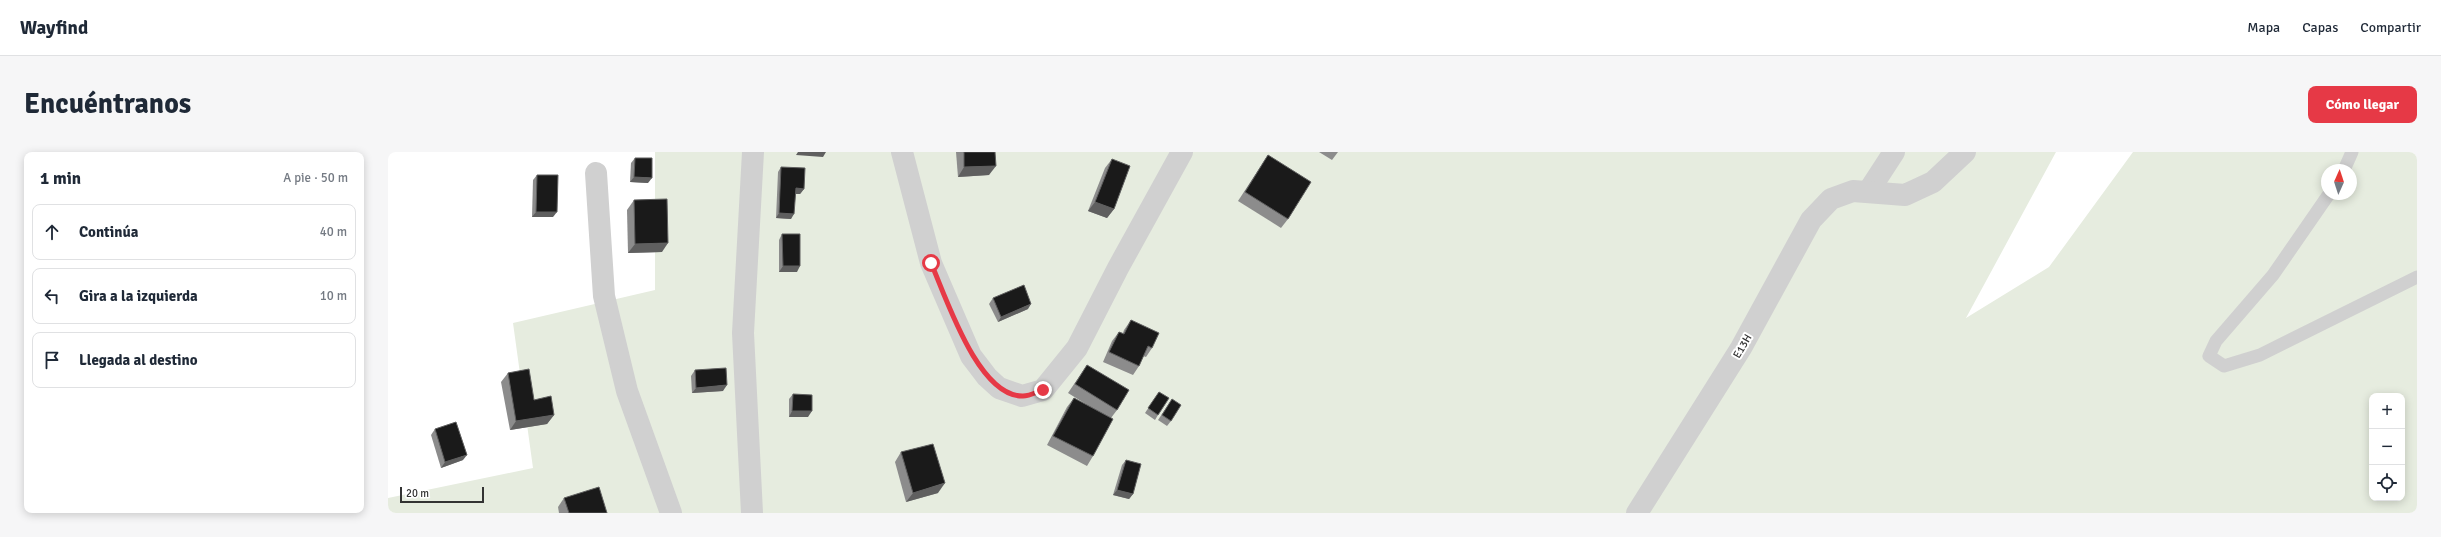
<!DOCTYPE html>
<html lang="es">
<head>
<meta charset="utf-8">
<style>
  :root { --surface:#fff; --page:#f6f6f7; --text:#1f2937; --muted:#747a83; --line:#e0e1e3; --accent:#e63946 }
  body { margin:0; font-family:Signika,sans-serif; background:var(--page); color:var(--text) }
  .controls { position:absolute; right:12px; bottom:12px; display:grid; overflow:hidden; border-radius:8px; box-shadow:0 2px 10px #0003 }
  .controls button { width:36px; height:36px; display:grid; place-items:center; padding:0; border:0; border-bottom:1px solid var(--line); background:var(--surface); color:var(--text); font:20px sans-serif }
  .compass { position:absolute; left:1933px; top:12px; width:36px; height:36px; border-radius:50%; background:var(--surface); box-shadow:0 2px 10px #0003; rotate:3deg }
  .scale { position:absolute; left:12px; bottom:10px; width:84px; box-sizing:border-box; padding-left:4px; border:2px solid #333; border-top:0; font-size:11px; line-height:14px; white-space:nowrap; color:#333; -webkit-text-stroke:3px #fff; paint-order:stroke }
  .stop { position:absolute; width:12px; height:12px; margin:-9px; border:3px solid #e63946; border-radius:50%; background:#fff }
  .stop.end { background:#e63946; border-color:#fff; box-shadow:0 1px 4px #0008 }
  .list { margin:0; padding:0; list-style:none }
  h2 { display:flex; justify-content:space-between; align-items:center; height:52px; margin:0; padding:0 16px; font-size:17px }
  h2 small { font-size:13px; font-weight:400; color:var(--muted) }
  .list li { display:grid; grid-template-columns:26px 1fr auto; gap:12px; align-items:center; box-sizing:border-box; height:56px; margin:0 8px 8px; padding:0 8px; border:1px solid var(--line); border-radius:8px }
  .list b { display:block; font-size:15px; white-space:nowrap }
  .list em { font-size:13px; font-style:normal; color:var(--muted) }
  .icon { flex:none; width:22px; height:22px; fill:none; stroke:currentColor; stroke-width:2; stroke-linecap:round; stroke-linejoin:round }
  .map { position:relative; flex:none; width:2029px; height:361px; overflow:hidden; border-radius:8px }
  header { display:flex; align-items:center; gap:24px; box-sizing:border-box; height:56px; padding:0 20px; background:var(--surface); border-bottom:1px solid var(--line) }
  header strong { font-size:19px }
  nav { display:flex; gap:22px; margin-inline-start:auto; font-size:14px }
  .intro { display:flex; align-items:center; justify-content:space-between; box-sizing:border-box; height:96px; padding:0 24px }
  h1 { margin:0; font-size:28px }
  .button { padding:10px 18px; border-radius:8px; background:var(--accent); color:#fff; font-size:14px; font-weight:700 }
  main { display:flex; gap:24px; padding:0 24px }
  aside { flex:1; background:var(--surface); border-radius:8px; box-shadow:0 2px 10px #0003 }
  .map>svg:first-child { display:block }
  .green { fill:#e6ecdf; fill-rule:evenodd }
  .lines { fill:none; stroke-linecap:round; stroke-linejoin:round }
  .service { stroke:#d0d0d0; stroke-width:13 }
  .minor { stroke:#d0d0d0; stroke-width:22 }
  .wall { fill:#8c8c8c }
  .shaded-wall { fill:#5f5f5f }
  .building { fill:#1a1a1a; stroke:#5f5f5f }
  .route { stroke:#e63946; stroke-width:5 }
  .labels { text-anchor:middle; stroke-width:4; stroke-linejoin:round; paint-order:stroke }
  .street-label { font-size:11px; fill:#333; stroke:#fff }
</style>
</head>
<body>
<header>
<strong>Wayfind</strong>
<nav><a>Mapa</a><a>Capas</a><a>Compartir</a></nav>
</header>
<div class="intro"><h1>Encuéntranos</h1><a class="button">Cómo llegar</a></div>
<main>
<aside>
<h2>1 min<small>A pie · 50 m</small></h2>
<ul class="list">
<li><svg class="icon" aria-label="ahead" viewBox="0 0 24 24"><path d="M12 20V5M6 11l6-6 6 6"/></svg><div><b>Continúa</b></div><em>40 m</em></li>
<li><svg class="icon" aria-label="left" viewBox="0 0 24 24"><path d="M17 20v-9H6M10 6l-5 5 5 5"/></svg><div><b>Gira a la izquierda</b></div><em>10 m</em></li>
<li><svg class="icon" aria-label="arrive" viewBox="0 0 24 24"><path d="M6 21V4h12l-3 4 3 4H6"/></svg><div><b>Llegada al destino</b></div></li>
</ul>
</aside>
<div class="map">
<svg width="2029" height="361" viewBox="0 0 2029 361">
  <rect width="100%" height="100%" fill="#fff"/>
  <!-- green -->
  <path class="green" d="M267,0h1401l-90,166 83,-51 84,-115h284v361h-2029v-15l145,-30 -20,-145 142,-33zM1939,18h24v24h-24zM1984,244h30v102h-30z"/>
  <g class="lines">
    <!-- service -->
    <g class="service">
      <path d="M1956,18l8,-18"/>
      <path d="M1941,42l-56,81 -57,66 -7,15 15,10 36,-11 157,-78"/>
    </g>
    <!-- minor -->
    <g class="minor">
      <path d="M514,0l29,111 40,93 16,21 12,11 23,8 21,-6 34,-42 41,-80 64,-116"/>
      <path d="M208,21l8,123 23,95 44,122"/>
      <path d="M1480,40l26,-40"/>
      <path d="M364,361l-9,-180 10,-181"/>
      <path d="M1249,361l104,-165 70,-128 20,-21 22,-8 52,4 28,-13 32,-30"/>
    </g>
  </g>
  <!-- wall -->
  <g class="wall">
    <path d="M568,0h39l-6,23 -31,2z"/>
    <path d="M931,0h19l-6,8z"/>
    <path d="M880,3l20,64 -7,9 -43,-27z"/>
    <path d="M247,6l13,25 -18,-1 1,-19z"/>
    <path d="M724,7l2,50 -7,9 -19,-7 17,-43z"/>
    <path d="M393,15l23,22 -4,5h-5l-4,25 -15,-1 2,-46z"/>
    <path d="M149,23l16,42h-21l1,-37z"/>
    <path d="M246,48l28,52 -34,1 -1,-43z"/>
    <path d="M394,82l15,38h-18v-32z"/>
    <path d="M605,146l35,11 -30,13 -9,-18z"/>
    <path d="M743,168l21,28 -6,9 -3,-1 -4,10 -6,9 -30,-13 9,-21 7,-9 4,1 1,-3z"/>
    <path d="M699,213l30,45 -6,8 -18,38 -6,10 -40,-21 20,-38 7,-9 15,8 -21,-13z"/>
    <path d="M307,218l28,21 -31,2 -1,-17z"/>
    <path d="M120,221l26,27 20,15 -7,9 -37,6 -9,-48z"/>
    <path d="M771,240l-1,23 -3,5 -10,-7z"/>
    <path d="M405,242l15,23h-19v-18z"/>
    <path d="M784,247l-1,22 -4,5 -9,-6z"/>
    <path d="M47,277l28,31 -22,8 -10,-33z"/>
    <path d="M513,300l37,41 -32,9 -11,-40z"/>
    <path d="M738,308l7,34 -4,5 -16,-4 9,-30z"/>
    <path d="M176,346l43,15h-48l-1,-6z"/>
  </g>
  <!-- shaded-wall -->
  <g class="shaded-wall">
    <path d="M410,0h28l-3,5 -27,-2z"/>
    <path d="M608,14l-7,9 -31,2 6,-10z"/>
    <path d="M246,25l18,1 -4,5 -18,-1z"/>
    <path d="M408,36l8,1 -4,5h-8z"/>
    <path d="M707,50l19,7 -7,9 -19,-7z"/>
    <path d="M148,60h21l-4,5h-21z"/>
    <path d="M391,61l15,1 -3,5 -15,-1z"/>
    <path d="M280,91l-6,9 -34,1 7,-9z"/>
    <path d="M395,114h17l-3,6h-18z"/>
    <path d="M643,152l-3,5 -30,13 3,-5z"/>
    <path d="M339,233l-4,6 -31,2 4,-5z"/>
    <path d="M404,259h20l-4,6h-19z"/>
    <path d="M166,263l-7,9 -37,6 6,-9z"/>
    <path d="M79,303l-4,5 -22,8 4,-6z"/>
    <path d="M557,331l-7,10 -32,9 7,-9z"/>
    <path d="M729,338l16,4 -4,5 -16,-4z"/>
  </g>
  <!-- building -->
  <g class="building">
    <path d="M576,0h31l1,14 -32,1z"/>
    <path d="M880,3l43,27 -23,37 -43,-27z"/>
    <path d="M247,6h17v20l-18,-1z"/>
    <path d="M724,7l18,7 -16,43 -19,-7z"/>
    <path d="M393,15l24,1 -1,21 -8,-1 -2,26 -15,-1z"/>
    <path d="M149,23h21l-1,37h-21z"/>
    <path d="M279,47l1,44 -33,1 -1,-44z"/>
    <path d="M394,82h18v32h-17z"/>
    <path d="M636,133l7,19 -30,13 -8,-19z"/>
    <path d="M743,168l28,13 -7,15 -4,-2 -9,20 -30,-14 10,-20 5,2z"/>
    <path d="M699,213l42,25 -12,20 -42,-26z"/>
    <path d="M338,216l1,17 -31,3 -1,-18z"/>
    <path d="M141,217l5,31 17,-4 3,19 -38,6 -8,-48z"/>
    <path d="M771,240l10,6 -11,17 -10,-7z"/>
    <path d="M405,242l19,1v16h-20z"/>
    <path d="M686,246l39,21 -20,37 -40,-20z"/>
    <path d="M784,247l9,6 -10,16 -9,-6z"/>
    <path d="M68,270l11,33 -22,7 -10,-33z"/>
    <path d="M545,292l12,39 -32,10 -12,-41z"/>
    <path d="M738,308l15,4 -8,30 -16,-4z"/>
    <path d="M211,335l8,26h-38l-5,-15z"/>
  </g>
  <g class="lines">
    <!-- route -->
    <path class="route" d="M543,111c15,34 47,134 92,133 6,0 14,-4 20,-6"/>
  </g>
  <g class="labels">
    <!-- street labels -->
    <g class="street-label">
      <text transform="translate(1354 194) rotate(-60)" y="4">E13H</text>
    </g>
  </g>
</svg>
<div class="controls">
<button>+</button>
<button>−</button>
<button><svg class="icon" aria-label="locate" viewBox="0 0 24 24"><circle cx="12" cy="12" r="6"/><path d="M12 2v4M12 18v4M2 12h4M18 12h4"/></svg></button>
</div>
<svg class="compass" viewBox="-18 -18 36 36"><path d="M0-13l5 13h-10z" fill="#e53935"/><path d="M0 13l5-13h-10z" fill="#747a83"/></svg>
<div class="scale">20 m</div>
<div class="stop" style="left:543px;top:111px"></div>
<div class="stop end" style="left:655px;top:238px"></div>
</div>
</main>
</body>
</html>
